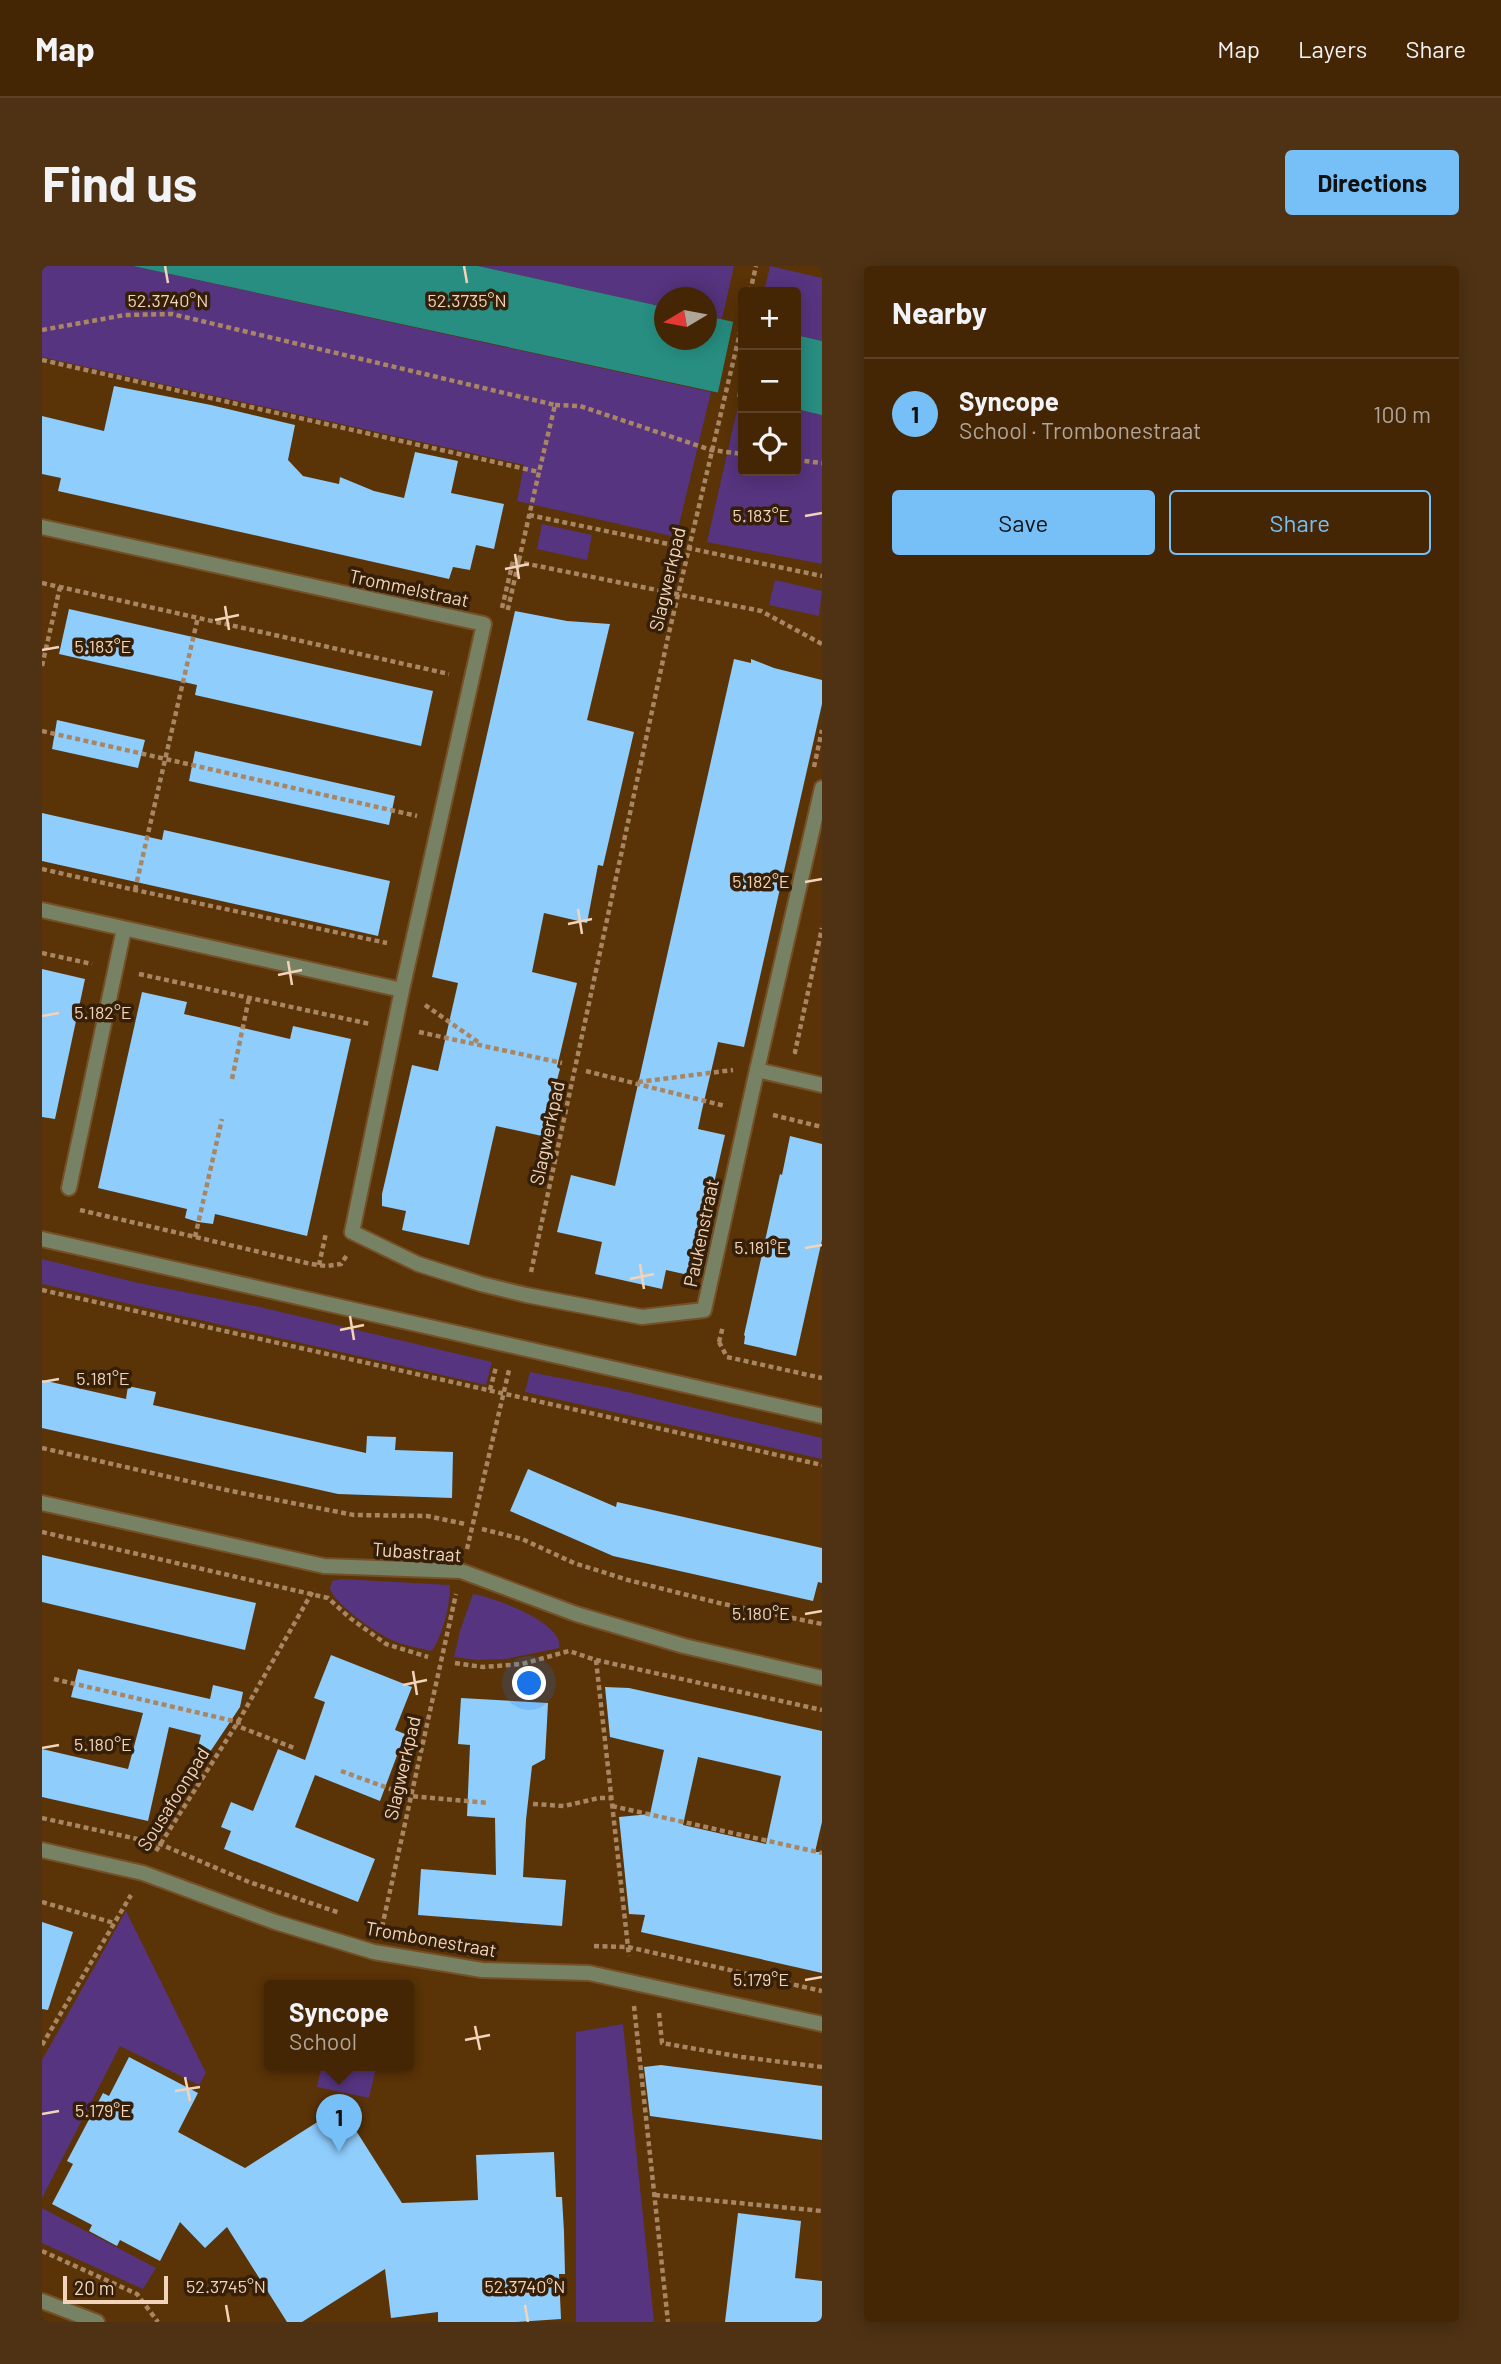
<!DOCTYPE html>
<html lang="en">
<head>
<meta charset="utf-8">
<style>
  :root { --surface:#442605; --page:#4e3213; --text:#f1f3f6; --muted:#afa59a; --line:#5c4327; --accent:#77c0f7 }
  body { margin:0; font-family:Barlow,sans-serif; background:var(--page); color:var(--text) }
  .controls { position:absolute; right:21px; top:21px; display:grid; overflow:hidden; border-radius:7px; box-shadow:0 4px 18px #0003 }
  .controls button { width:63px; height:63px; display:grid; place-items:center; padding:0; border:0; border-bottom:2px solid var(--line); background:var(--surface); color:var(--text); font:35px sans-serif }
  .compass { position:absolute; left:612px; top:21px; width:63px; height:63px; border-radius:50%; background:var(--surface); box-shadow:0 4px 18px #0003; rotate:260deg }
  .scale { position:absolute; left:21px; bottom:18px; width:105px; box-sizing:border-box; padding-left:7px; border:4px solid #f2d4ba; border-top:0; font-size:19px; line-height:24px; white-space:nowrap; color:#f2d4ba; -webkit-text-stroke:5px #351f09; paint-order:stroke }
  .you { position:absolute; left:488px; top:1418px; width:24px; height:24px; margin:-18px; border:5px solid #fff; border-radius:50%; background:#1a73e8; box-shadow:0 0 0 10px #1a73e833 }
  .badge { display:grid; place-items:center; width:46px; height:46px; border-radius:50%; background:var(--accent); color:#111; font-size:23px; font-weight:700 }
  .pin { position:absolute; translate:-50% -58px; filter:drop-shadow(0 2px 4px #0008) }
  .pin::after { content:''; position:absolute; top:37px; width:24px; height:21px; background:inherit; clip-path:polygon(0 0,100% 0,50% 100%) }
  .popup { position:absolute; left:222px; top:1714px; width:150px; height:91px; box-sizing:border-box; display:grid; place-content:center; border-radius:7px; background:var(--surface); filter:drop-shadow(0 2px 5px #0005); font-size:23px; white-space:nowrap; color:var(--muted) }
  .popup b { font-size:26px; color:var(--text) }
  .popup::after { content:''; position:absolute; left:50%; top:100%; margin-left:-14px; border:14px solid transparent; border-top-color:var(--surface) }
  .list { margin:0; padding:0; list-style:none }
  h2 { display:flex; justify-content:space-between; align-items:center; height:91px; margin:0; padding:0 28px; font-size:30px }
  h2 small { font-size:23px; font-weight:400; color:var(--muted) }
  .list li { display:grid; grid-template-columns:46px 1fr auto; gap:21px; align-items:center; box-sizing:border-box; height:112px; padding:0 28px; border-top:2px solid var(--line) }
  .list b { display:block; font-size:26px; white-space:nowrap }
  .list p { margin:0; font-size:23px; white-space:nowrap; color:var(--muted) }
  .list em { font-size:23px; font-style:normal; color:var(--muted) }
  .actions { display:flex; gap:14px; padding:21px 28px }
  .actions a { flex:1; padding:16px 0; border:2px solid var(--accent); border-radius:7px; text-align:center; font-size:24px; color:var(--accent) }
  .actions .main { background:var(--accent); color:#111 }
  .icon { flex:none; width:38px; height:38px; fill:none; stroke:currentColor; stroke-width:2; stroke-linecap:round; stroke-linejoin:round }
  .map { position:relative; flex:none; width:780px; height:2056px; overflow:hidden; border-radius:7px }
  header { display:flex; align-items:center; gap:42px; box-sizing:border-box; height:98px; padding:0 35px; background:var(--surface); border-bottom:2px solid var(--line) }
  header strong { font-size:33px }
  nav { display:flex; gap:38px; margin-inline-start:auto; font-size:24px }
  .intro { display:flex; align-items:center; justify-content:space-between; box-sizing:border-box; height:168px; padding:0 42px }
  h1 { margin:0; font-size:49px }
  .button { padding:18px 32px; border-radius:7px; background:var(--accent); color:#111; font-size:24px; font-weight:700 }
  main { display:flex; gap:42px; padding:0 42px }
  aside { flex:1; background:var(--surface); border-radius:7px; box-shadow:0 4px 18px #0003 }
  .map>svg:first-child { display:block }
  .green { fill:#57347f }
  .water { fill:#278e81 }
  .pier { fill:#5a3307 }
  .building { fill:#8fcdfd; fill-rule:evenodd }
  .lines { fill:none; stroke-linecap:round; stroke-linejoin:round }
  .lane-casing { stroke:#755027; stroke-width:18 }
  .street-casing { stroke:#755027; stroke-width:18 }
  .path { stroke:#a88663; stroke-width:4.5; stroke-dasharray:5 3.5; stroke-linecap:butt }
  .lane { stroke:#778164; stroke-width:14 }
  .street { stroke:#778164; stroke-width:14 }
  .ticks { fill:none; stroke:#f2d4ba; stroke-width:2.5 }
  .labels { text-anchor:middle; stroke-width:7; stroke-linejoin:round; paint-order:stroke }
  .street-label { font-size:19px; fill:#f2d4ba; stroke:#351f09 }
  .ticks-label { font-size:18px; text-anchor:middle; fill:#f2d4ba; stroke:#351f09; stroke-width:7; stroke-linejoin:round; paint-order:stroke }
</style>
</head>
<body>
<header>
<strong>Map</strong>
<nav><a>Map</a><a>Layers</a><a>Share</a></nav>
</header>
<div class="intro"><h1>Find us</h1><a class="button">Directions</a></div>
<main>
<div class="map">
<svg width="780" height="2056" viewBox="0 0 780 2056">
  <rect width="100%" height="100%" fill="#5a3307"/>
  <!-- green -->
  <g class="green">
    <path d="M0,0h91l578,126 -35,145 -159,-36 7,-36 -482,-108z"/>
    <path d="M436,0h256l-12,53 -15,-3 -1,-18h-42v9z"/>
    <path d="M728,0l52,12v63l-26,-6v-43h-32z"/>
    <path d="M698,131l3,1v73h53v-62l26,6v149l-115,-22z"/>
    <path d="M500,258l50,11 -5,25 -50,-11z"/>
    <path d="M733,314l47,11 -3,25 -50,-11z"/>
    <path d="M0,993l92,23 126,25 232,55 -6,23 -444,-101z"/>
    <path d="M488,1106l80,16 212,50v21l-297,-67z"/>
    <path d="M299,1313l109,6c0,21 -7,49 -18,66 -12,-3 -26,-5 -38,-10 -17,-7 -57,-35 -64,-52l2,-8z"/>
    <path d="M431,1328c20,3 92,29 86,54l-53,11 -29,1 -23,-3 6,-26z"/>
    <path d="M84,1645l80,162 -7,12 -79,-39 -78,152v-138z"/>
    <path d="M581,1758l31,298h-78v-290z"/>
    <path d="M280,1800h45l9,2 -7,30 -52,-11z"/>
    <path d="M0,1942l114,60 -13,21 -101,-46z"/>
  </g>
  <!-- water -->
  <g class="water">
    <path d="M91,0h345l186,41v33h42l1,-24 36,8v74z"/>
    <path d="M754,69l26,6v74l-26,-6z"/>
  </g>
  <!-- pier -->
  <path class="pier" d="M692,52l9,2v48l-7,32 -19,-3z"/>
  <!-- building -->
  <g class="building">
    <path d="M72,120l97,19 84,20 -7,35 15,16 36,8 1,-7 34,14 30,7 11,-46 43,9 -7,32 53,11 -10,45 -18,-4 -6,25 -17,-3 -4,12 -391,-88 3,-13 -19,-4v-58l62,15z"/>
    <path d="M27,343l364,82 -12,55 -226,-51 2,-10 -138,-31z"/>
    <path d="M473,345l52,10 43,3 -23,96 47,12 -31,134 -5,-1 -11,58 -43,-10 -12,59 45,11 -20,84 3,2 -18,67 -46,-10 -27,119 -67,-15 4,-19 -24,-5v-12l30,-129 26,6 20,-88 -26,-6z"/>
    <path d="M692,393l17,4v-4l23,9 48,12v24l-78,343 -26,-5 -16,68 -4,19 27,6 -32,141 -27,-6 -4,19 -67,-15 7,-32 -45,-10 14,-57 44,11z"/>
    <path d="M15,454l88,20 -7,28 -86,-19z"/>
    <path d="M153,485l200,45 -6,29 -200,-44z"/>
    <path d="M0,547l120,27 2,-10 226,51 -12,55 -336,-75z"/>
    <path d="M0,703l43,10 -30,140 -13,-2z"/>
    <path d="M100,726l45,10 -3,12 106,25 3,-13 58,13 -44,197 -92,-22 -2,10 -15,-2 -13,-4 2,-9 -89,-21z"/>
    <path d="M748,870l32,8v96l-26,116 -52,-12 1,-8 -1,-1 31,-139 5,-22 2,1z"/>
    <path d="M0,1114l84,19 2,-13 28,6 -3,13 213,48 1,-17 29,1 -1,13 58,2 -1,46 -114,-4 -296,-66z"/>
    <path d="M486,1203l88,38 1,-5 205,46v35l-4,-1 -5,19 -200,-45 -103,-45z"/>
    <path d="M0,1289l214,48 -11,47 -203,-48z"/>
    <path d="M289,1389l81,32 -17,43 10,4 -25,67 -65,-26 -20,52 80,32 -17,43 -134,-53 7,-18 -10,-4 10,-25 22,9 25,-62 27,11 20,-58 -11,-4z"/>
    <path d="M36,1403l132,30 3,-14 30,7 -3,15 -46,69 -3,-2 10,-39 -32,-8 -21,94 -106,-24v-48l86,20 15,-56 -72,-16z"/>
    <path d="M563,1421l24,1 193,43v91l-7,30h7v121l-181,-41 4,-17 -16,-1 -10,-97 31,-3 14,-64 -54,-13zM656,1491l83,19 -15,68 -83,-19z"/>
    <path d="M419,1432l87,5 -3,56 -13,7 -6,54 -3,57 43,3 -4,46 -144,-11 3,-46 75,6 -1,-57 -28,-2 3,-71 -12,-1z"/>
    <path d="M0,1656l31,10 -25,78 -6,-1z"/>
    <path d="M87,1791l69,36 -20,39 67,36 96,-61 61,96 76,-3 -2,-45 78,-3 2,45h6l2,35 1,42h-6l2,45 -45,3h-78v-10l-47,6 -6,-49 -83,53h-15l-60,-95 -22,21 -25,-26 -20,39 -40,-21 -3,6 -28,-15 3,-6 -40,-21 21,-40 -6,-3 36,-68 6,3z"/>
    <path d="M619,1799l161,21v54l-172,-24 -6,-49z"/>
    <path d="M696,1947l63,8 -6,57 27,3v41h-97z"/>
  </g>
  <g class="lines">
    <defs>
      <path id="lane" d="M0,973l780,177"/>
      <g id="street">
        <path d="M0,261l442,97 -82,366 -360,-80"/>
        <path d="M360,724l-50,242 66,32 63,20 45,11 116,22 62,-7 53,-240 65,-282"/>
        <path d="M715,804l65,15"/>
        <path d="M27,922l55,-259"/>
        <path d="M0,1237l282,63 137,5 115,43 108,32 138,32"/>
        <path d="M0,1584l101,23 132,49 99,30 108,18 107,3 233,51"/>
        <path d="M0,2035l55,21"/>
      </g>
    </defs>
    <!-- lane casing -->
    <use href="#lane" class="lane-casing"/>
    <!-- street casing -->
    <use href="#street" class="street-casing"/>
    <!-- path -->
    <g class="path">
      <path d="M708,26l6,-26"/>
      <path d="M0,64l83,-15 47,-1 383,91 -16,67"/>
      <path d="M0,94l497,112 -32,141"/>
      <path d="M513,139l25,1 131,44 32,4"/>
      <path d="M754,194l26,3"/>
      <path d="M487,249l293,61"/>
      <path d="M0,317l407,91"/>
      <path d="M460,342l11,-47 248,50 61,33"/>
      <path d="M0,400l18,-79"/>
      <path d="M0,465l375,85"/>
      <path d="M772,501l8,-37"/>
      <path d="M0,603l93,21 252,53"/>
      <path d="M93,624l63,-273"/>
      <path d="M0,687l50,11"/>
      <path d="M97,708l231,50"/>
      <path d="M383,739l56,39"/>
      <path d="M377,766l143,31"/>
      <path d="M755,786h-2l27,-124"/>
      <path d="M544,805l139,35"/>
      <path d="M190,813l17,-81"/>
      <path d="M596,816l95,-12"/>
      <path d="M731,849l49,12"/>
      <path d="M38,944l231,54 15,2 15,-2 6,-9"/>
      <path d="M153,971l27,-118"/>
      <path d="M277,999l7,-32"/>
      <path d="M489,1006l137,-635 75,-317"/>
      <path d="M0,1024l780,175"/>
      <path d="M677,1076l4,-16"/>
      <path d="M677,1076l8,15 95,21"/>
      <path d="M448,1124l6,-23"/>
      <path d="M0,1182l189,43 123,24 73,1 38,8"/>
      <path d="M440,1263l40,10 52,24 54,17 91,23 103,21"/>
      <path d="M0,1266l286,66 22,20 36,26 42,13"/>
      <path d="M425,1283l42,-179"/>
      <path d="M554,1394l33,296"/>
      <path d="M413,1397l28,4 39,-3 47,-13 27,9 226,50"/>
      <path d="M12,1413l184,43 2,5 54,21"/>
      <path d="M299,1505l69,25 79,7"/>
      <path d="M491,1538l31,2 35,-8h13"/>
      <path d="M570,1540l210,47"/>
      <path d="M0,1552l118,26 89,38 91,31"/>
      <path d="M114,1585l82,-129 76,-133"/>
      <path d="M0,1636l72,21"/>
      <path d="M340,1661l74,-333"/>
      <path d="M552,1680l34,1 194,44"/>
      <path d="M592,1740l34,316"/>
      <path d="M617,1747l3,30 80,14 80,10"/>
      <path d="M0,1779l89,-150"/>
      <path d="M613,1929l167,16"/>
      <path d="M0,1985l95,43 21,28"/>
    </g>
    <!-- lane -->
    <use href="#lane" class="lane"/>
    <!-- street -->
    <use href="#street" class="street"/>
  </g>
  <!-- ticks -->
  <path class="ticks" d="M123,0l3,17M422,0l3,17M763,250l17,-3M473,288l4,25M463,303l24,-5M183,340l4,24M173,354l24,-5M0,384l17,-3M763,616l17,-3M536,643l4,25M526,658l24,-5M246,695l4,24M236,709l24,-5M0,750l17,-3M763,982l17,-3M598,998l4,25M588,1013l24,-5M308,1050l4,24M298,1064l24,-5M0,1116l17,-3M763,1348l17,-3M371,1405l4,24M361,1419l24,-5M0,1482l17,-3M763,1714l17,-3M433,1760l5,24M423,1774l25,-5M143,1811l5,24M133,1825l25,-4M0,1848l17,-3M184,2039l3,17M483,2039l3,17"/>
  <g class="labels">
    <!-- street labels -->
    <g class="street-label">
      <text transform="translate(625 313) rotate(-77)" y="7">Slagwerkpad</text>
      <text transform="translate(367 322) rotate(12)" y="7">Trommelstraat</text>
      <text transform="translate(505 867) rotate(-78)" y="7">Slagwerkpad</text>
      <text transform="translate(659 967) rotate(-78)" y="7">Paukenstraat</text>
      <text transform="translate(375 1286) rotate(4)" y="7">Tubastraat</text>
      <text transform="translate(360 1502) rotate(-77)" y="7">Slagwerkpad</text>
      <text transform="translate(131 1533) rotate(-58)" y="7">Sousafoonpad</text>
      <text transform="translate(389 1673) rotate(10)" y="7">Trombonestraat</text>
    </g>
  </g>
  <g class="ticks-label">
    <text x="425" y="41">52.3735°N</text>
    <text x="126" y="41">52.3740°N</text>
    <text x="719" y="256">5.183°E</text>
    <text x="61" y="387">5.183°E</text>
    <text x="719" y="622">5.182°E</text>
    <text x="61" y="753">5.182°E</text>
    <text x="719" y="988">5.181°E</text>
    <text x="61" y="1119">5.181°E</text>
    <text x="719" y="1354">5.180°E</text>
    <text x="61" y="1485">5.180°E</text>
    <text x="719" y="1720">5.179°E</text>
    <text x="61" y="1851">5.179°E</text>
    <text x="184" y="2027">52.3745°N</text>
    <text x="483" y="2027">52.3740°N</text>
  </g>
</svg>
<div class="controls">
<button>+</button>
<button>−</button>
<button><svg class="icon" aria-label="locate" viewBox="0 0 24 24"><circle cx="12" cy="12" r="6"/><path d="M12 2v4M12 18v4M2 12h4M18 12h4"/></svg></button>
</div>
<svg class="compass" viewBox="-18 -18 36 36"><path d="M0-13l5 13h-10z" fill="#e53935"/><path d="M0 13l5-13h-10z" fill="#afa59a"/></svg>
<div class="scale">20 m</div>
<div class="you"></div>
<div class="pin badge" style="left:297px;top:1886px">1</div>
<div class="popup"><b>Syncope</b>School</div>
</div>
<aside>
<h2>Nearby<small></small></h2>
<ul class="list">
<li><span class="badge">1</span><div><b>Syncope</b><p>School · Trombonestraat</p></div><em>100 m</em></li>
</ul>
<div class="actions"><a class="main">Save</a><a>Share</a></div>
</aside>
</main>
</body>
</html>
